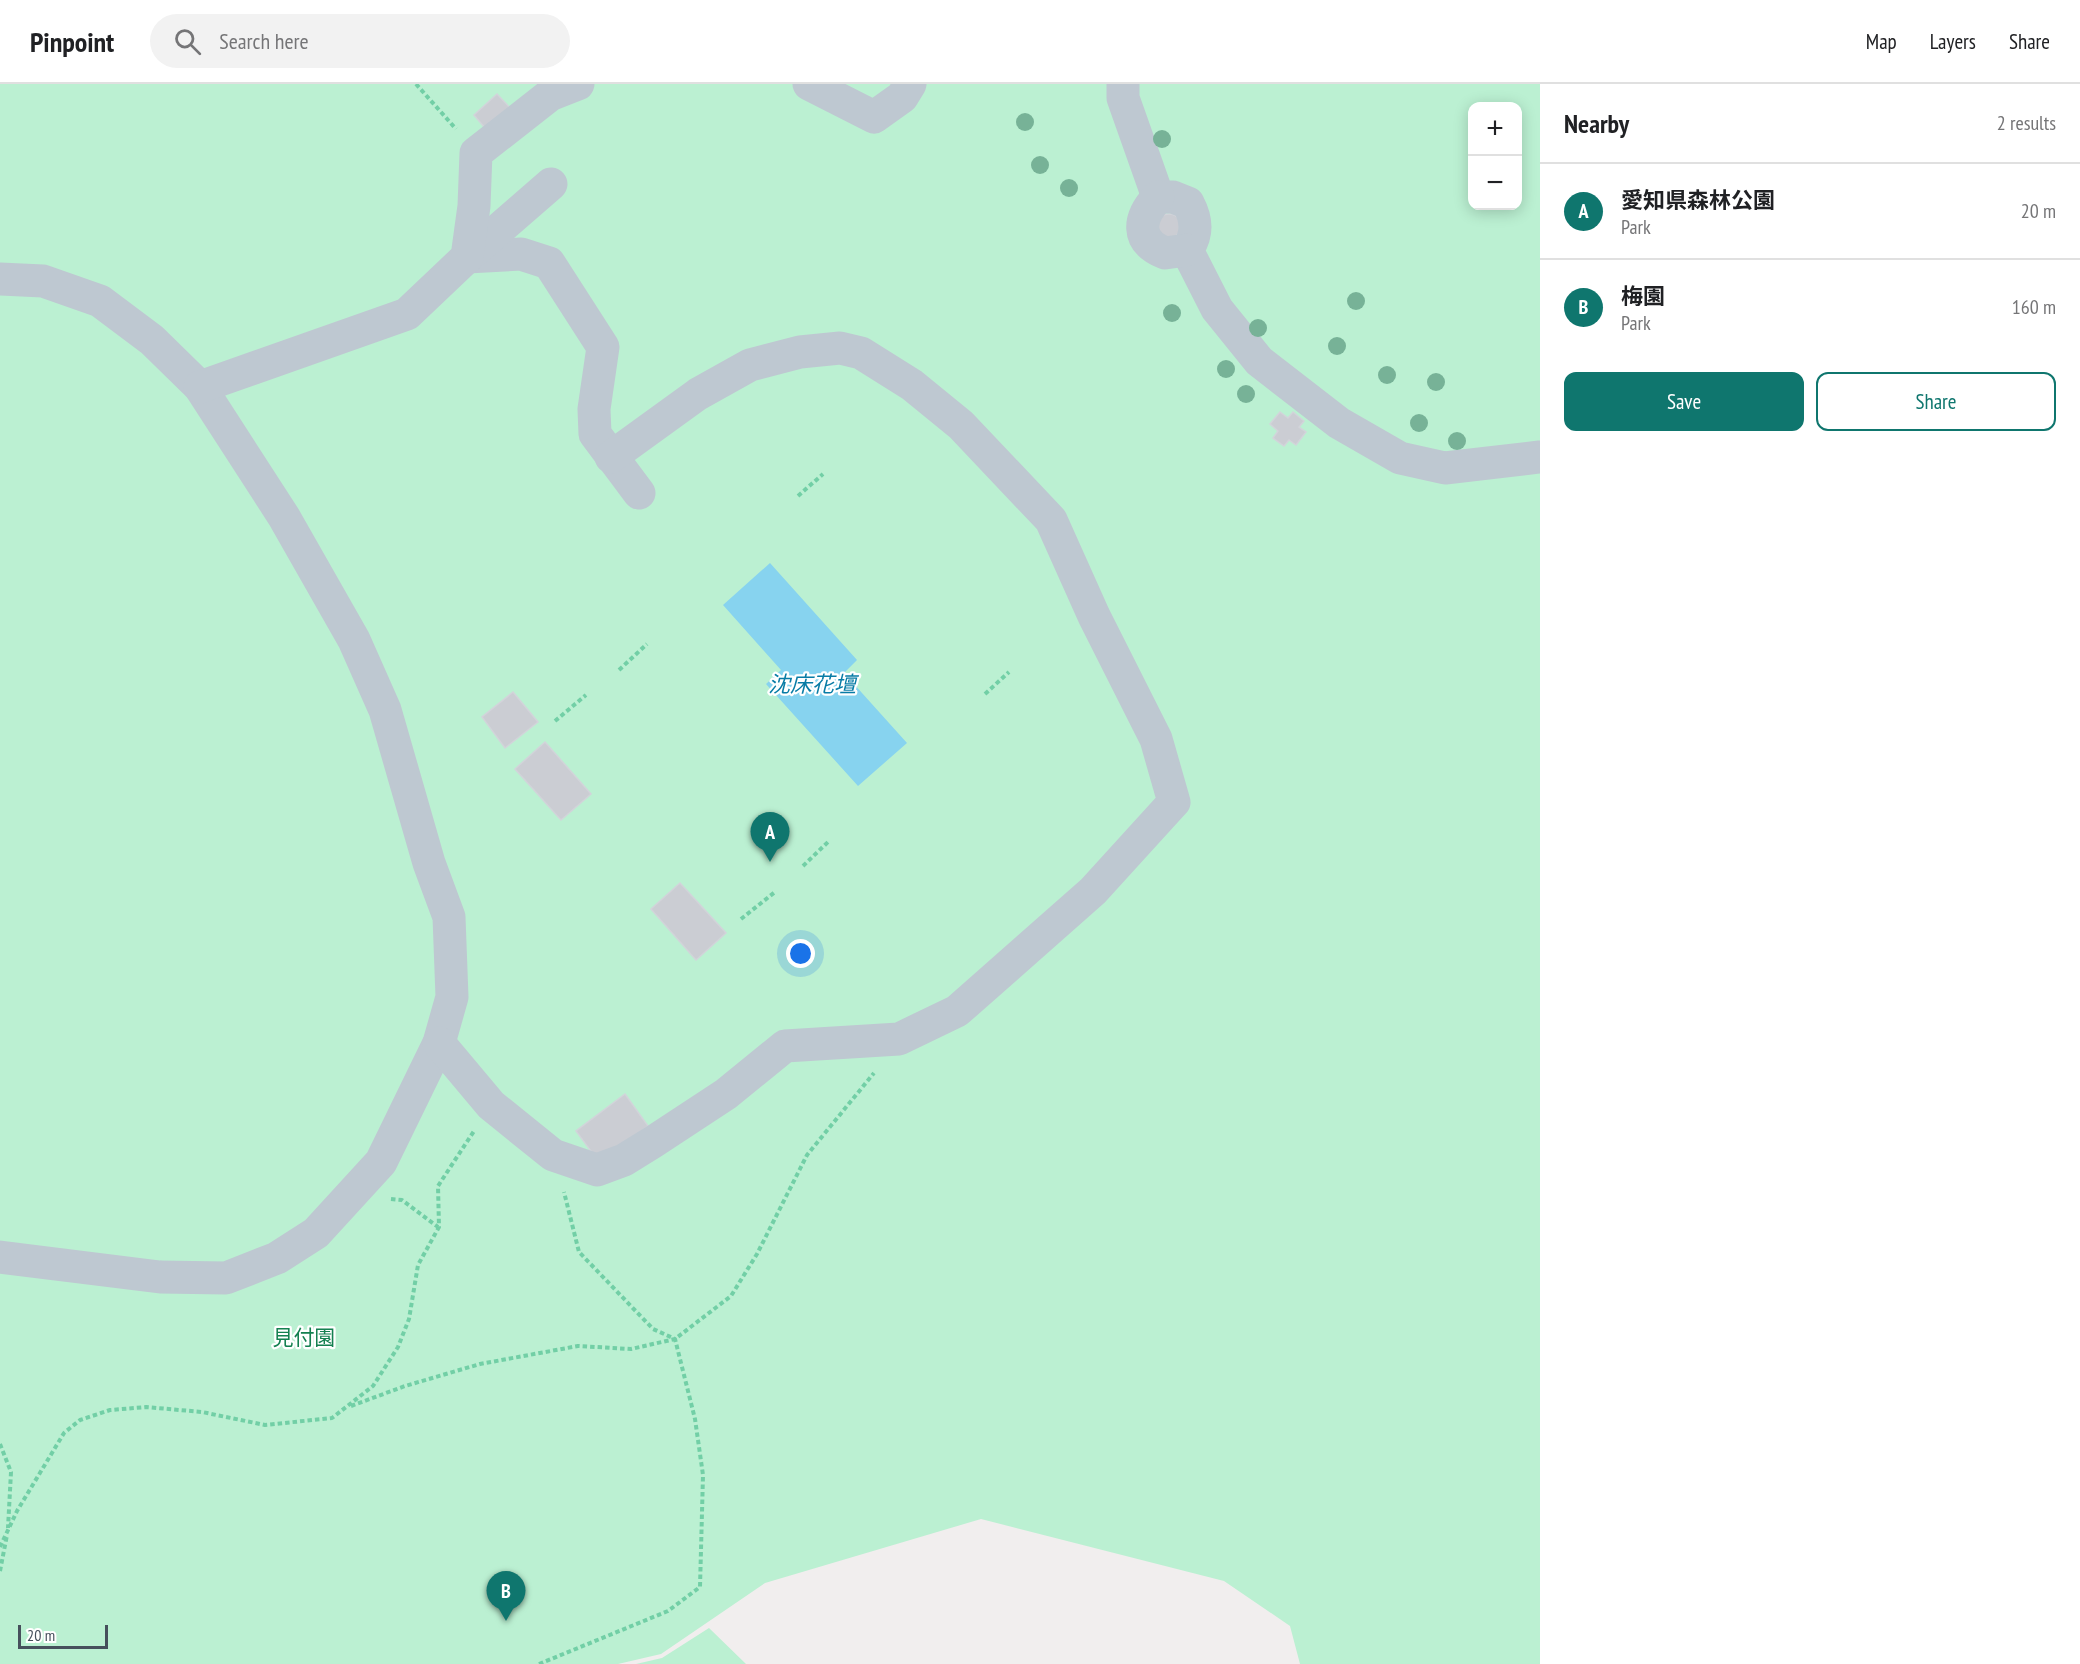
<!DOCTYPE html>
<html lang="en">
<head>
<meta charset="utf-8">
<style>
  :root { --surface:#fff; --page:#f2f2f2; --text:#202124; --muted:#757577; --line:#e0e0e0; --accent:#0f766e }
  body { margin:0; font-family:"PT Sans Narrow","Noto Sans JP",sans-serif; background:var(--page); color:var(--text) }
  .controls { position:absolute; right:18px; top:18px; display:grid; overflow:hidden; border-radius:12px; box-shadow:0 3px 15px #0003 }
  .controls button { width:54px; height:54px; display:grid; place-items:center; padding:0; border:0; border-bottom:2px solid var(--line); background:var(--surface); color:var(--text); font:30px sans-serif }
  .scale { position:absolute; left:18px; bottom:15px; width:90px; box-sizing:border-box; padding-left:6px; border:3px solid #46505c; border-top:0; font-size:16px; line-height:21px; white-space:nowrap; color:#46505c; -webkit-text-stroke:4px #fff; paint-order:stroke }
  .you { position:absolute; left:801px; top:870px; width:21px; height:21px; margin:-15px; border:4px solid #fff; border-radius:50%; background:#1a73e8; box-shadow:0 0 0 9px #1a73e833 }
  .badge { display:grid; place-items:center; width:39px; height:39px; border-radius:50%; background:var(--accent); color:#fff; font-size:20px; font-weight:700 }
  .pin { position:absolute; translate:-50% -50px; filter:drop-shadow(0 2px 3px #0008) }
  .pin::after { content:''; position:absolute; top:32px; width:21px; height:18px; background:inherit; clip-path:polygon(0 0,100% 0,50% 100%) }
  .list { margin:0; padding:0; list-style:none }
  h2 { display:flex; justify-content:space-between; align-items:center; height:78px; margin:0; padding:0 24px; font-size:26px }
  h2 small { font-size:20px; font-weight:400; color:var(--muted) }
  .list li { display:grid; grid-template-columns:39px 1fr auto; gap:18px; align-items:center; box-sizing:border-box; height:96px; padding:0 24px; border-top:2px solid var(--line) }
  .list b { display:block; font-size:22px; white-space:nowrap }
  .list p { margin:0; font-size:20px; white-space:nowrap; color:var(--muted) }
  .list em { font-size:20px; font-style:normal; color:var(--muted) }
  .actions { display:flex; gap:12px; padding:18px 24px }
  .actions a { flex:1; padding:14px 0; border:2px solid var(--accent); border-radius:12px; text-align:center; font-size:21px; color:var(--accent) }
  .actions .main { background:var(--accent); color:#fff }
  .icon { flex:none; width:33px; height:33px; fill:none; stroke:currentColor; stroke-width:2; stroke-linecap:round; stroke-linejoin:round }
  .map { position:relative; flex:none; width:1540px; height:1580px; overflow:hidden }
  header { display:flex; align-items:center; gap:36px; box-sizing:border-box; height:84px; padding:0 30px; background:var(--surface); border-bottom:2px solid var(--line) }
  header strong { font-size:28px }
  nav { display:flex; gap:33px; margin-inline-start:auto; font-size:21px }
  .search { width:420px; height:54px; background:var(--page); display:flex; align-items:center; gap:15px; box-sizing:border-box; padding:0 21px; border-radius:33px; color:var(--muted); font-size:22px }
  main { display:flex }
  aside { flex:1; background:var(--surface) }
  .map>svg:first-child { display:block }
  .green { fill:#bbf0d2; fill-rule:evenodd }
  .water { fill:#87d3ef }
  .building { fill:#cbcdd3; stroke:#d2d4da; stroke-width:1.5 }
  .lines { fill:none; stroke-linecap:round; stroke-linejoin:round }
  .path { stroke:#72cfa6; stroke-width:4; stroke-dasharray:4.5 3; stroke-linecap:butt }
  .minor { stroke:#bec8d1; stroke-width:33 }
  .tree { fill:#77b297 }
  .labels { text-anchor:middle; stroke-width:4.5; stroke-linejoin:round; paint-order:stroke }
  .park-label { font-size:21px; fill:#148050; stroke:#fff }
  .water-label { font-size:22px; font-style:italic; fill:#087ca6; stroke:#fff }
</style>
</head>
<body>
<header>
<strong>Pinpoint</strong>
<div class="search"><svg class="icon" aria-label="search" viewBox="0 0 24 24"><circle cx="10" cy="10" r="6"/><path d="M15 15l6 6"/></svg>Search here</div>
<nav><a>Map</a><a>Layers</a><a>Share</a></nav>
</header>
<main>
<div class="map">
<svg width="1540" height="1580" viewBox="0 0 1540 1580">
  <rect width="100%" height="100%" fill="#f1eeee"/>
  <!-- green -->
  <g class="green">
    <path d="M0,0h1540v1580h-240l-10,-38 -66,-45 -243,-62 -216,64 -104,71 -43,10h-618zM1472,22h46v100h-46z"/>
    <path d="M709,1544l37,36h-110l26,-6z"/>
  </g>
  <!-- water -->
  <path class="water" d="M770,479l87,97 -13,13 63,70 -49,43 -92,-102 15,-14 -58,-65z"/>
  <!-- building -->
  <g class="building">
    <path d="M497,10l17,18 -24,22 -16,-19z"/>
    <circle cx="1169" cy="142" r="12"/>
    <path d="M1280,328l8,6 5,-6 11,9 -5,6 7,5 -10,13 -7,-5 -5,6 -11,-8 5,-7 -8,-7z"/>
    <path d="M513,608l25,30 -33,26 -23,-31z"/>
    <path d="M545,658l46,52 -30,26 -46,-51z"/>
    <path d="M680,799l46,50 -30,27 -45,-51z"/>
    <path d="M625,1010l23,32 -49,36 -23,-31z"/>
  </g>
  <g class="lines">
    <!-- path -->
    <g class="path">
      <path d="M416,0l40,45"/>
      <path d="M798,412l25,-22"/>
      <path d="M619,586l28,-26"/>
      <path d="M985,610l24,-22"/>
      <path d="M555,637l31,-26"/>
      <path d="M803,782l26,-25"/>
      <path d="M741,835l34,-27"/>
      <path d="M391,1115l11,1 36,27"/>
      <path d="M351,1322l54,-20 75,-22 98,-18 53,3 44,-10 56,-43 26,-42 50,-99 67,-82"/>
      <path d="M0,1360l11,28 -3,56"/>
      <path d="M0,1463l17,-36 47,-78 16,-13 30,-10 36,-3 56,5 63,13 67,-7 41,-32 25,-39 11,-28 9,-54 21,-38 -1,-41 36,-55"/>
      <path d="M0,1487l7,-36"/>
      <path d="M539,1580l129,-53 32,-24 3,-112 -8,-56 -20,-80 -22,-10 -74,-77 -15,-60"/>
    </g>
    <!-- minor -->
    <g class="minor">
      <path d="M809,0l65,33 28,-20 8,-13"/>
      <path d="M1123,0v14l35,99h15l15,6c9,17 10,31 -1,47l30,59 42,52 80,62 61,35 45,10 95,-11"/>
      <path d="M1158,113c-20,21 -23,44 7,56l22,-3"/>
      <path d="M467,173l54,-3 28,9 54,84 -9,62 1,25 44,59"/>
      <path d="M467,173l84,-73"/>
      <path d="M0,195l43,2 57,20 52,39 48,47 84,130 70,123 31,70 44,153 20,54 3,80 -13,46 -58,119 -65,71 -39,25 -51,20 -66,-1 -160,-20"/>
      <path d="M200,303l207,-73 60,-57 7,-51 2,-53 74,-58 28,-11"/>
      <path d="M439,959l52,62 62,50 44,15 27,-10 29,-18 73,-48 59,-48 114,-7 58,-28 136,-120 81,-89 -18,-63 -62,-123 -43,-96 -90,-95 -49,-40 -51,-32 -21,-5 -40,4 -50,13 -52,29 -87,63"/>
    </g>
  </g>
  <!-- trees -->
  <g class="tree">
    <circle cx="1025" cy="38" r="9"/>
    <circle cx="1162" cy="55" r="9"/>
    <circle cx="1040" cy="81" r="9"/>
    <circle cx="1069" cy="104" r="9"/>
    <circle cx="1356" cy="217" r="9"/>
    <circle cx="1172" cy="229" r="9"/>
    <circle cx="1258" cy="244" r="9"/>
    <circle cx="1337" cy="262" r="9"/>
    <circle cx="1226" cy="285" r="9"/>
    <circle cx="1387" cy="291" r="9"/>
    <circle cx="1436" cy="298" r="9"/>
    <circle cx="1246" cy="310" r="9"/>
    <circle cx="1419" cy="339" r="9"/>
    <circle cx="1457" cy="357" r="9"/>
  </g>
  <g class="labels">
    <!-- park labels -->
    <g class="park-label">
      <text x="304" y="1261">見付園</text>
    </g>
    <!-- water labels -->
    <g class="water-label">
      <text x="812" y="608">沈床花壇</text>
    </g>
  </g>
</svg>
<div class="controls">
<button>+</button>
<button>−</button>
</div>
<div class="scale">20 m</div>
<div class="you"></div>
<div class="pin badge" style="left:770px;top:778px">A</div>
<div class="pin badge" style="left:506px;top:1537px">B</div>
</div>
<aside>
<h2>Nearby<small>2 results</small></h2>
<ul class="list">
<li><span class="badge">A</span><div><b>愛知県森林公園</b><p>Park</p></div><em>20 m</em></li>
<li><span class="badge">B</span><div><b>梅園</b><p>Park</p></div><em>160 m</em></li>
</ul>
<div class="actions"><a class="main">Save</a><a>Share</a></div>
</aside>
</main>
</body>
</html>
